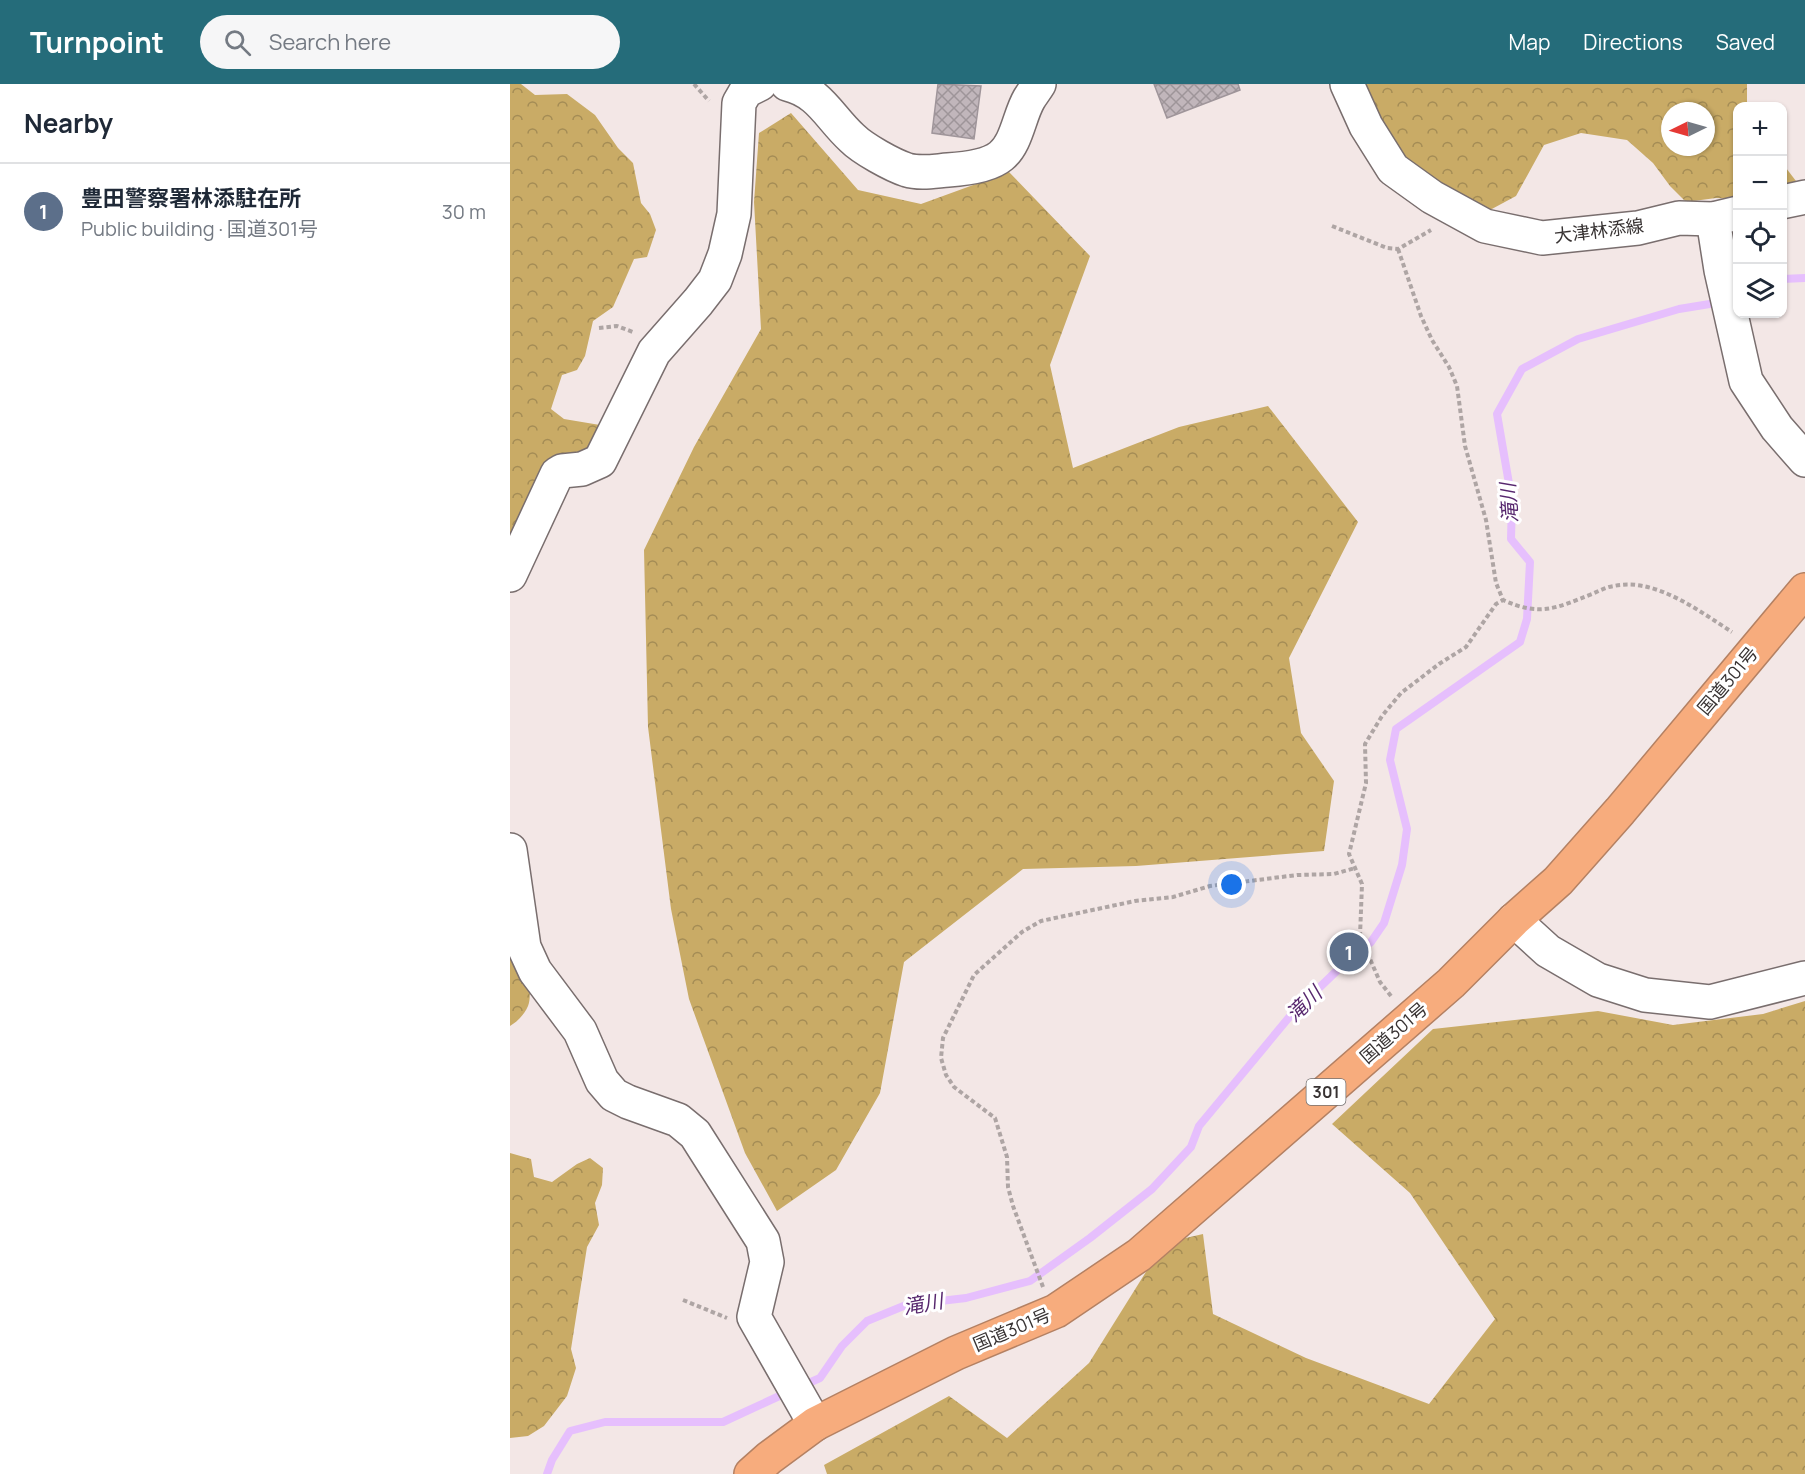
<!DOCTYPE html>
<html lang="en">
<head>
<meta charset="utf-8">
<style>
  :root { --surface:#fff; --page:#f6f6f7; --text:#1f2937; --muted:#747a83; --line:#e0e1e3; --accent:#256c7a }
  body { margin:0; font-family:Manrope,"Noto Sans JP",sans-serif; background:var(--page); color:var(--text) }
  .controls { position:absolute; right:18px; top:18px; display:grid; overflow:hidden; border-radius:12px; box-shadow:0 2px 4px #0004 }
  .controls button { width:54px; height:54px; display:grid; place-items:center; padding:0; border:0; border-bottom:2px solid var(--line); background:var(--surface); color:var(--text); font:30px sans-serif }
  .compass { position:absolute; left:1151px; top:18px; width:54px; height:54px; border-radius:50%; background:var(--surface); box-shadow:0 2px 4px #0004; rotate:265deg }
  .you { position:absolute; left:722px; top:801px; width:21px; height:21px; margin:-15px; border:4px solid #fff; border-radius:50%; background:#1a73e8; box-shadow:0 0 0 9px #1a73e833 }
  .badge { display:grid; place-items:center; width:39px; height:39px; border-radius:50%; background:var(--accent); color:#fff; font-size:20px; font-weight:700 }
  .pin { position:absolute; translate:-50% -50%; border:3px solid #fff; box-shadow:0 2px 6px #0006 }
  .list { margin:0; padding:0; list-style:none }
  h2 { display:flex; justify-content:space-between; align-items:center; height:78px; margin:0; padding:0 24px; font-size:26px }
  h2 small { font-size:20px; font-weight:400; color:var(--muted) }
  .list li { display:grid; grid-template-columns:39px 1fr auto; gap:18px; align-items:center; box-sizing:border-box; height:96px; padding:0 24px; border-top:2px solid var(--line) }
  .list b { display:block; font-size:22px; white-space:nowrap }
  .list p { margin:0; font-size:20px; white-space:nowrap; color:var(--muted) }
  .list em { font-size:20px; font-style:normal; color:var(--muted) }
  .icon { flex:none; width:33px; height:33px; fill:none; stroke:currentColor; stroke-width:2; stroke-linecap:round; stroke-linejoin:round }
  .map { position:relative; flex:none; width:1295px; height:1390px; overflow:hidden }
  header { display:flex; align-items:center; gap:36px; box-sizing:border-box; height:84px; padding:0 30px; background:var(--accent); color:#fff }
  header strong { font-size:28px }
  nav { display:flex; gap:33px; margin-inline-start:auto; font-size:21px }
  .search { width:420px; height:54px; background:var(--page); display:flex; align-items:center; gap:15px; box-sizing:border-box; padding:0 21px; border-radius:33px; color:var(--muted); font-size:22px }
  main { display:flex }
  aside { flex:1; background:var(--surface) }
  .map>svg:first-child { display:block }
  .forest { fill:url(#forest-crowns); fill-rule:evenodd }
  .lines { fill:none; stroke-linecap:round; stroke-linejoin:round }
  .stream { stroke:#e6bffd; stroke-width:8 }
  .building { fill:url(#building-cross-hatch); stroke:#9f959a; stroke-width:1.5 }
  .minor-casing { stroke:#796e6e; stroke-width:36 }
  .highway-casing { stroke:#b48163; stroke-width:36 }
  .path { stroke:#aea5a4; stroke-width:4; stroke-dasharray:4.5 3; stroke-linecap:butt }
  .minor { stroke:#fff; stroke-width:33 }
  .highway { stroke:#f7ac7d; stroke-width:33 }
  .labels { text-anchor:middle; stroke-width:6; stroke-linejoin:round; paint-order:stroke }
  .shield { fill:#fff; stroke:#737070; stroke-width:1.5 }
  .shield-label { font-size:16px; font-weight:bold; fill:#373232 }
  .street-label { font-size:18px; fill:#373232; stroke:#fff }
  .water-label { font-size:20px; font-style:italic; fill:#57276e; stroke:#fff }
</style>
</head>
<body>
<header>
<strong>Turnpoint</strong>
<div class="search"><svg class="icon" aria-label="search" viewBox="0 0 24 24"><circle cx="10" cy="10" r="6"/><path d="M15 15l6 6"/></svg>Search here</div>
<nav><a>Map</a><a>Directions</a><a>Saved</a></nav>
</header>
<main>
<aside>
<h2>Nearby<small></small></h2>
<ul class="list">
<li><span class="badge" style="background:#5c6f8a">1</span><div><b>豊田警察署林添駐在所</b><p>Public building · 国道301号</p></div><em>30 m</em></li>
</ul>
</aside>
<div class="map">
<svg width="1295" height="1390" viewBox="0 0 1295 1390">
  <defs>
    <pattern id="forest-crowns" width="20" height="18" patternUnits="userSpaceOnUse" patternTransform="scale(1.5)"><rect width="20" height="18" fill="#c9ab66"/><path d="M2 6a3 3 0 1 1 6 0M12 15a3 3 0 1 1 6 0" fill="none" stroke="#a48c55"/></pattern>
    <pattern id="building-cross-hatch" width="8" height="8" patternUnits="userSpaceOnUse" patternTransform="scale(1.5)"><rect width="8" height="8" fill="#c1b6bb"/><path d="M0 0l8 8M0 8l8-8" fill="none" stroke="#9e9599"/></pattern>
  </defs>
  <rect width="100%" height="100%" fill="#f3e7e6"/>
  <!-- forest -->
  <g class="forest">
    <path d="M0,0h11l14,11 32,-1 28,21 23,33 15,15 8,40 9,11 6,16 -9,27 -13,2 -21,48 -20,14 -8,35 -8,14 -15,5 -11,34 13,10 36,6 -18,37 -72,99z"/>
    <path d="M843,0h394v22h-9l-1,93 -21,-1 -30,4 -16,-16 -17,-23 -26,-23 -46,-7 -37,12 -28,51 -26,14 -48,-20 -38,-22zM1160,27h36v36h-36z"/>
    <path d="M281,29l67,77 63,14 88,-32 81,84 -40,109 23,103 106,-41 89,-21 90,116 -69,136 12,75 33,48 -10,70 -188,15 -113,3 -119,93 -24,131 -44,77 -59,41 -32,-58 -56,-154 -18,-90 -23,-182 -4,-177 50,-103 67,-118 -7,-127 5,-69z"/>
    <path d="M1272,84h4l10,13 2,14 -16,6z"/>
    <path d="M0,816c5,22 26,88 18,106 -4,9 -10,15 -18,20z"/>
    <path d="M1295,917v473h-978l-3,-9 125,-69 58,42 82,-75 75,-120 39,-9 10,80 93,44 123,46 66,-85 -85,-126 -78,-69 101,-95 165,-18 75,14 90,-11z"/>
    <path d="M0,1069l21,6 3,18 18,5 25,-18 13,-6 13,10 -1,17 -7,18 4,22 -12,22 -16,102 5,19 -9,28 -23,30 -16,10 -18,2z"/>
  </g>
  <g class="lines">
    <!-- stream -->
    <g class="stream">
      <path d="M1272,195l23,-1"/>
      <path d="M292,1302l18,-8 22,-32 25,-25 39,-16 60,-7 64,-17 60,-43 62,-49 39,-42 8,-21 92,-111 59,-57 21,-16 13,-19 18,-58 5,-36 -17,-69 6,-31 124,-87 7,-23 3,-57 -19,-23 1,-38 -15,-87 25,-45 56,-30 101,-30 43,-7"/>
      <path d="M37,1390l5,-14 18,-29 35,-9h118l65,-30"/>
    </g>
  </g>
  <!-- building -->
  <g class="building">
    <path d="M428,0l43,2 -7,53 -42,-6z"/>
    <path d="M644,0h84l2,6 -73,28z"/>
  </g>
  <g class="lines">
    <defs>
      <g id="minor">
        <path d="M277,0c33,8 42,33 65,54 11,11 40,27 55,32 13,4 28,1 41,0 15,-1 41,-4 53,-14 16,-13 18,-40 28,-57 3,-5 7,-10 10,-15"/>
        <path d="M837,0l19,42 27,43 39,28 53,29 57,12 96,-10 41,-10 34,1 25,-6"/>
        <path d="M1272,118l23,-5"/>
        <path d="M1203,135l8,51 25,111 31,47 28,32"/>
        <path d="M0,491l47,-101 5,-3 20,-2 18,-8 54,-109 44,-50 17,-22 10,-26 9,-40 5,-111 7,-12 14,-7"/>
        <path d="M0,766l14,97 11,24 45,60 22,50 12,14 14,7 50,18 17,14 68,107 4,21 -13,55 61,107"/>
        <path d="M1004,836l34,31 50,29 47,15 65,7 95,-24"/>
      </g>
      <path id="highway" d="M241,1390l18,-16 46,-34 141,-71 100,-42 83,-56 312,-272 63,-63 44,-39 62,-70 185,-221"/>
    </defs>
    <!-- minor casing -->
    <use href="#minor" class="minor-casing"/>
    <!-- highway casing -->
    <use href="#highway" class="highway-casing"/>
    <!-- path -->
    <g class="path">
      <path d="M184,0l15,17"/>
      <path d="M822,142l55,22 11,1 33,-19"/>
      <path d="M888,165l23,67 11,24 17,27 8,19 8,60 21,74 10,63 7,17c37,17 53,8 89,-6 7,-3 14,-7 22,-8 41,-9 85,25 118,46"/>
      <path d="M89,244l18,-2 16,6"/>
      <path d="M881,912l-11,-14 -20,-46 2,-52 -13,-30 17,-71 -1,-39 17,-28 19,-23 38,-29 27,-17 30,-43 7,-4"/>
      <path d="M533,1203l-30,-81 -5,-19 -1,-30 -12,-39 -41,-31 -8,-12 -5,-17 2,-20 31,-63 48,-43 19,-11 94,-20 38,-4 37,-11 87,-11 37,-1 21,-6"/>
      <path d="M173,1216l44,18"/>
    </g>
    <!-- minor -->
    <use href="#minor" class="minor"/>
    <!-- highway -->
    <use href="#highway" class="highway"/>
  </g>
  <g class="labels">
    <!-- shield labels -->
    <rect class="shield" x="796.5" y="995" width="39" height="26" rx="4.5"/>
    <g class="shield-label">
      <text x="816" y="1014">301</text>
    </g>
    <!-- street labels -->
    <g class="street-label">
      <text transform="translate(1089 147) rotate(-7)" y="6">大津林添線</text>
      <text transform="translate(1218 597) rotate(-50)" y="6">国道301号</text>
      <text transform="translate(884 949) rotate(-41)" y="6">国道301号</text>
      <text transform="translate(502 1246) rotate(-23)" y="6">国道301号</text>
    </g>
    <!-- water labels -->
    <g class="water-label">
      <text transform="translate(999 419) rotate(-94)" y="7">滝川</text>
      <text transform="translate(794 920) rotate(-44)" y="7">滝川</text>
      <text transform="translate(413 1220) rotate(-10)" y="7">滝川</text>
    </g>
  </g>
</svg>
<div class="controls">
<button>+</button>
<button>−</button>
<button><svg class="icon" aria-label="locate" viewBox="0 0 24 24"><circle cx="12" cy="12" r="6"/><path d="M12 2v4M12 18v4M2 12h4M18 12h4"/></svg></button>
<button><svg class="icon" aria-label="layers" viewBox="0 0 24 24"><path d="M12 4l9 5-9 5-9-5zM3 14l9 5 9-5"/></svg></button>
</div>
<svg class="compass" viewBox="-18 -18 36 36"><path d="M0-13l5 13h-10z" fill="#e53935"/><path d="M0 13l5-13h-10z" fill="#747a83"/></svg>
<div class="you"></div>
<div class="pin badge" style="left:839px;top:868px;background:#5c6f8a">1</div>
</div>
</main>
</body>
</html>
